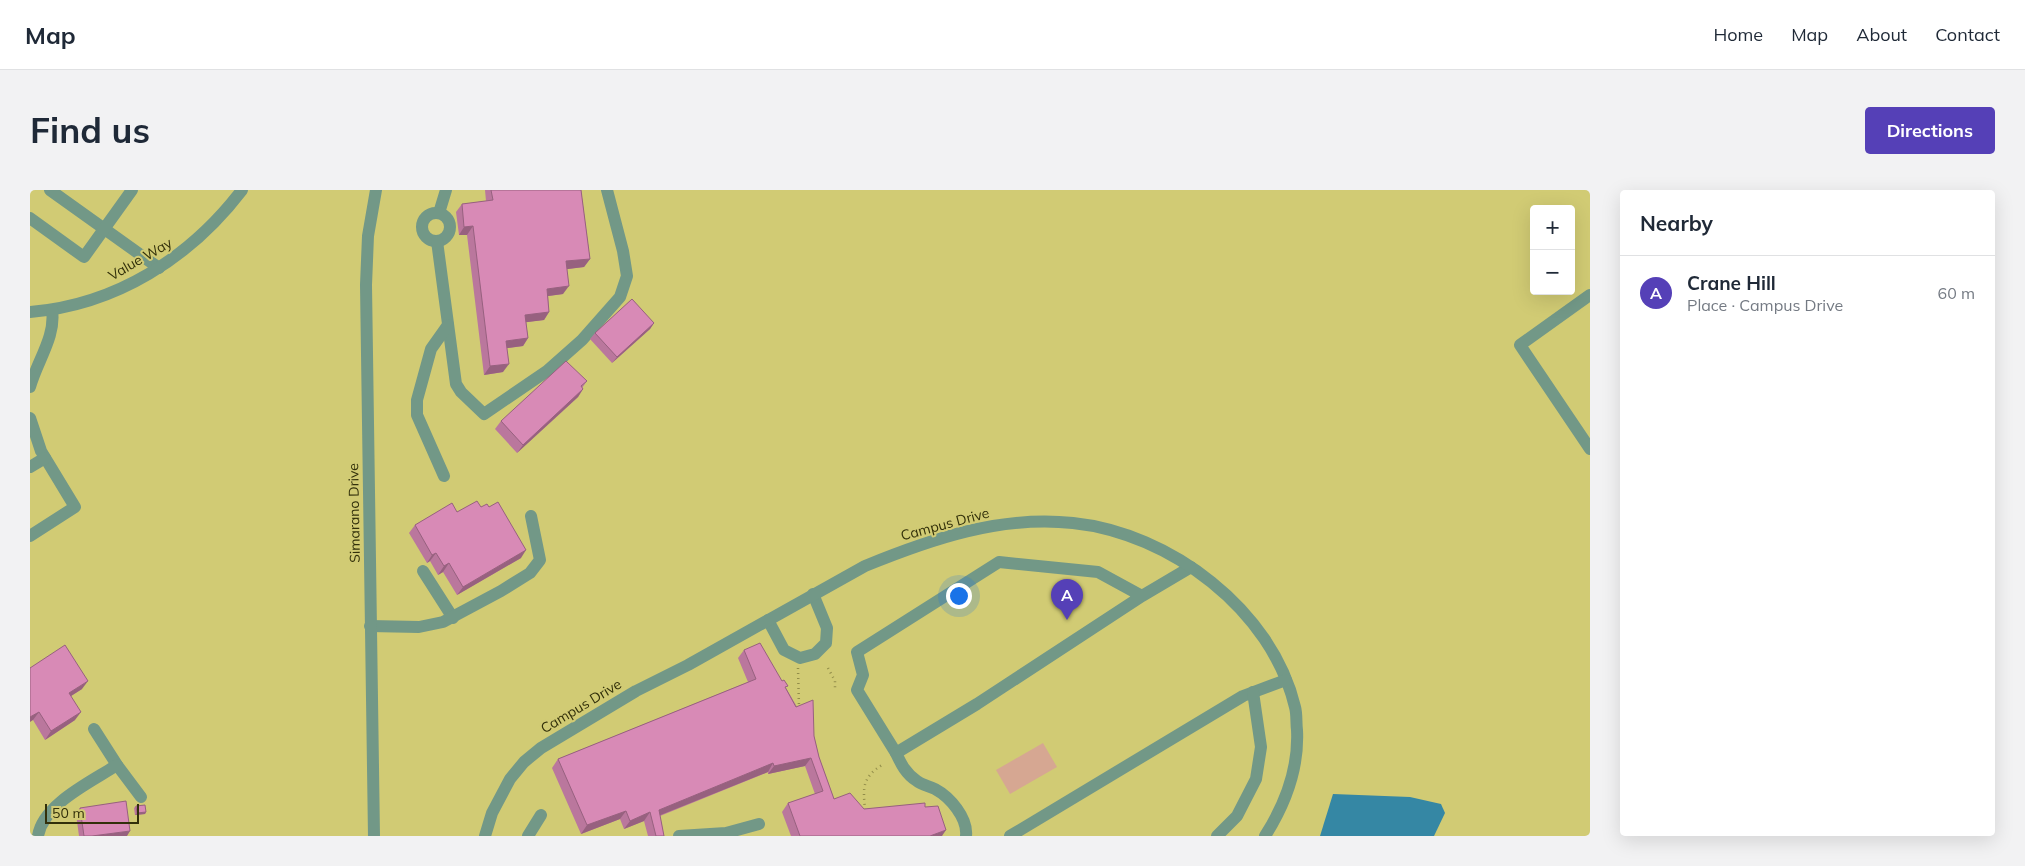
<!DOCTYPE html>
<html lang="en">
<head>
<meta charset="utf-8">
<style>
  :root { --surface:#fff; --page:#f2f2f3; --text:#1f2937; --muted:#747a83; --line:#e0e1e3; --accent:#5540b7 }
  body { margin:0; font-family:Mulish,sans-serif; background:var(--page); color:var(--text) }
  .controls { position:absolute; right:15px; top:15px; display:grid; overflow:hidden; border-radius:5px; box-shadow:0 5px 20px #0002 }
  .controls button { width:45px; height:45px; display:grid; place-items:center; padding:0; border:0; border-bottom:1px solid var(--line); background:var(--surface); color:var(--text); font:25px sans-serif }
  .scale { position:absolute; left:15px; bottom:12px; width:94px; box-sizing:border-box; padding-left:5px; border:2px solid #32300a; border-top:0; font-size:14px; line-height:18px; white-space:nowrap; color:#32300a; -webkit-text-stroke:4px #d1cb74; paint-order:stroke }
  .you { position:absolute; left:928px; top:405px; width:18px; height:18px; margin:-12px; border:4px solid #fff; border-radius:50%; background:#1a73e8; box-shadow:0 0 0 8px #1a73e833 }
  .badge { display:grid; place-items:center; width:32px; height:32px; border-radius:50%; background:var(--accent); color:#fff; font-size:16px; font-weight:700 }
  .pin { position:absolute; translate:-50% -41px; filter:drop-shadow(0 1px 2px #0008) }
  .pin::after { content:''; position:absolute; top:26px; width:18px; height:15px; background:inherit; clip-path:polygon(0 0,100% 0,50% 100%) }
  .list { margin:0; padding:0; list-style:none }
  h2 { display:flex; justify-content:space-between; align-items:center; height:65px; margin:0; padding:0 20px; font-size:21px }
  h2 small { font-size:16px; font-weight:400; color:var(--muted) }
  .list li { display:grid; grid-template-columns:32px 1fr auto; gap:15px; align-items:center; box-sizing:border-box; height:75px; padding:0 20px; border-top:1px solid var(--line) }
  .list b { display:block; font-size:19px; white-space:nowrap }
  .list p { margin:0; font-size:16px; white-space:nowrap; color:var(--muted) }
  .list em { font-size:16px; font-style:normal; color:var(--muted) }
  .map { position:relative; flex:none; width:1560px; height:646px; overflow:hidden; border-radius:5px }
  header { display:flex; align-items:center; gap:30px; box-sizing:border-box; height:70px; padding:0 25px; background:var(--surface); border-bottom:1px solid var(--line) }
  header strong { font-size:24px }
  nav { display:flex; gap:28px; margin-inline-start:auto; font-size:18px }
  .intro { display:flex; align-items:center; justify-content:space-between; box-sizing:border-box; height:120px; padding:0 30px }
  h1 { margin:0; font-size:35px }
  .button { padding:12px 22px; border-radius:5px; background:var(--accent); color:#fff; font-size:18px; font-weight:700 }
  main { display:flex; gap:30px; padding:0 30px }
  aside { flex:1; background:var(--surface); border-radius:5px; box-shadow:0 5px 20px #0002 }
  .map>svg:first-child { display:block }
  .green { fill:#d6a792 }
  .water { fill:#3587a4 }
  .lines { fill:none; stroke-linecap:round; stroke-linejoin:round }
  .path { stroke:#928d4a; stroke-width:2.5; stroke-dasharray:1 4; stroke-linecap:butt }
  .minor { stroke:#729887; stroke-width:12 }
  .wall { fill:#ba779d }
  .shaded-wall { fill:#97617f }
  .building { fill:#d88ab6; stroke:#97617f }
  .labels { text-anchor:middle; stroke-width:4; stroke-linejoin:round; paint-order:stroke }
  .street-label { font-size:14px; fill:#32300a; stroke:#d1cb74 }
</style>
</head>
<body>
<header>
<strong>Map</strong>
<nav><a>Home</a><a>Map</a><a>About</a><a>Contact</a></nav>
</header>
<div class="intro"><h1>Find us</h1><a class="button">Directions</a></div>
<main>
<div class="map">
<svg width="1560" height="646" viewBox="0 0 1560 646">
  <rect width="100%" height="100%" fill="#d1cb74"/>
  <!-- green -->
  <path class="green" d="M1013,553l14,24 -47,27 -14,-24z"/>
  <!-- water -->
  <path class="water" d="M1303,604l77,3 31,7 4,9 -11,23h-114z"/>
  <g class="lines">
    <!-- path -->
    <g class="path">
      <path d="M768,478l1,39"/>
      <path d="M798,478l7,13v9"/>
      <path d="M835,620c-2,-23 -3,-32 17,-45"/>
    </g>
    <!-- minor -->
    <g class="minor">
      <path d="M20,0l109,78"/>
      <path d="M409,23l7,-23"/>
      <circle cx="406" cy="37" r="14"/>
      <path d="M0,28l54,39 48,-67"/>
      <path d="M407,51l19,143 5,8 23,22 63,-43 35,-31 38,-43 7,-21 -4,-25 -16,-61"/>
      <path d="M1560,105l-70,50 70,104"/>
      <path d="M0,122c86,-7 160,-54 212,-122"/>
      <path d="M0,197c7,-26 26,-50 22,-77"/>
      <path d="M0,228l11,33 34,56 -45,29"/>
      <path d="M0,277l15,-9"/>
      <path d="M414,286l-27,-61v-15l14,-51 17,-24"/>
      <path d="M393,381l30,47"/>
      <path d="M1112,406l-165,108 -81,49 -39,-63 6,-15 -6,-23 142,-90 99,10 44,24 49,-29"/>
      <path d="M738,430l16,30 16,8 15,-4 11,-11 1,-15 -14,-34"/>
      <path d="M340,436l49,1 24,-5 58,-31 29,-18 10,-13 -9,-44"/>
      <path d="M64,539l23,36 24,32"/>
      <path d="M866,563c5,11 10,21 21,28 5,4 12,5 18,8 15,8 33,29 31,47"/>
      <path d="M8,646c5,-32 53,-54 79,-71"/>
      <path d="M344,646l-8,-551 2,-49 8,-46"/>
      <path d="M455,646l7,-23 18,-34 14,-17 17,-14 95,-57 52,-26 177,-99c66,-27 136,-51 208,-43 97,10 199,87 222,184 2,7 1,16 2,23 2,39 -11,73 -32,106"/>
      <path d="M498,646l13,-21"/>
      <path d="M649,646l47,-3 33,-9"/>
      <path d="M980,646l233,-140 43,-16"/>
      <path d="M1187,646l20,-20 19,-37 5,-32 -8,-55"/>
    </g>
  </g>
  <!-- wall -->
  <g class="wall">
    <path d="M455,0h96l9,69 -6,8 -17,2 -4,25 -15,2 1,16 -5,8 -18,2 2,16 -5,8 -16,2 -4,24 -19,3 -17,-140h-8l-3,-23 6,-8 24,-3z"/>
    <path d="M624,133l-4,6 -38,34 -22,-24 5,-6z"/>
    <path d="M557,191l-5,7 1,1 -5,8 -61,56 -22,-24 6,-8z"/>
    <path d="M451,317l40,51 -64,37 -14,-23 -5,3 -8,-14 -3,2 -18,-30 6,-8 42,-13z"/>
    <path d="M714,460l42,38 28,48 5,21 15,42 30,10 61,-2 17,29h-151l-9,-24 6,-9 27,-9 -10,-28 -37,8v-2l-108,44 4,20h-16l-4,-15 -20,8 -4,-10 -39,15 -29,-66 6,-9 190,-77 -10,-24z"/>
    <path d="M0,478l52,21 -11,7 4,24 -30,20 -12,-20z"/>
    <path d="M106,616l10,6 -1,2 -10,1 -1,-7z"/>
    <path d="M50,618l47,28h-48l-3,-22z"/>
  </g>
  <!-- shaded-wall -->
  <g class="shaded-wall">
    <path d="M443,36l-6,9h-8l5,-8z"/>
    <path d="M560,69l-6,8 -24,3 6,-9z"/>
    <path d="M539,96l-6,8 -22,3 6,-8z"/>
    <path d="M519,122l-5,8 -24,3 5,-8z"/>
    <path d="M624,133l-4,6 -38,34 5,-6z"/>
    <path d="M498,148l-5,8 -23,3 6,-8z"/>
    <path d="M479,174l-6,8 -19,3 6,-9z"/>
    <path d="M553,199l-5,8 -61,56 6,-8z"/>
    <path d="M496,360l-5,8 -64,37 6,-8z"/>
    <path d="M406,363l-6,8 -3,2 5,-8z"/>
    <path d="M419,373l-6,9 -5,3 6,-9z"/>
    <path d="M58,491l-6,8 -19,12 6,-8z"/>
    <path d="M9,522l-6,8 -3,2v-5z"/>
    <path d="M51,522l-6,8 -30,20 6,-9z"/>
    <path d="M781,568l-6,8 -37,8 6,-8z"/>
    <path d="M743,573l-5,9 -115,46 6,-8z"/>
    <path d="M596,621l-6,8 -39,15 6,-9z"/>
    <path d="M116,622l-1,2 -10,1 2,-2z"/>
    <path d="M620,622l-6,9 -20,8 6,-8z"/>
    <path d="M916,640l-4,6h-12z"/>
    <path d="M100,641l-3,5h-35z"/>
  </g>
  <!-- building -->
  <g class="building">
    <path d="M461,0h90l9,69 -24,2 3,25 -22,3 2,23 -24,3 3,23 -22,3 3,23 -19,2 -17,-140 -9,1 -2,-23 31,-4z"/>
    <path d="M602,109l22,24 -37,34 -22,-24z"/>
    <path d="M536,171l21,20 -6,5 2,3 -60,56 -22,-24z"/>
    <path d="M447,311l4,6 6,-3 2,3 9,-5 28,48 -63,37 -14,-24 -5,3 -8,-13 -4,2 -17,-30 37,-22 5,9z"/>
    <path d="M730,453l22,38 2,-1 4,6 -3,1 11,20 17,-7 1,36 5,21 15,42 16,-6 14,16 61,-6v4l13,-1 8,24 -16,6h-130l-12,-33 35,-12 -12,-33 -37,8 -1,-3 -114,47 5,26h-8l-6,-24 -20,9 -4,-10 -39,14 -29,-66 198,-80 -12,-29z"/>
    <path d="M35,455l23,36 -19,12 12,19 -30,19 -12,-19 -9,5v-49z"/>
    <path d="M96,611l4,30 -38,5h-8l-4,-28z"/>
    <path d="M115,615l1,7 -9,1 -1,-7z"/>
  </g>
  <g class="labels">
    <!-- street labels -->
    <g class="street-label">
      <text transform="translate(110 69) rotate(-30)" y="5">Value Way</text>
      <text transform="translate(324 323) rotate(-91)" y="5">Simarano Drive</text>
      <text transform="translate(915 334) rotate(-15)" y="5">Campus Drive</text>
      <text transform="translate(551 516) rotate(-31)" y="5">Campus Drive</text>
    </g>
  </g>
</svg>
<div class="controls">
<button>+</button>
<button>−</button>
</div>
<div class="scale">50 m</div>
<div class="you"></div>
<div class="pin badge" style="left:1037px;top:430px">A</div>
</div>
<aside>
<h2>Nearby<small></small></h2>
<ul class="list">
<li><span class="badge">A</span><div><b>Crane Hill</b><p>Place · Campus Drive</p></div><em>60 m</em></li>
</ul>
</aside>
</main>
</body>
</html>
